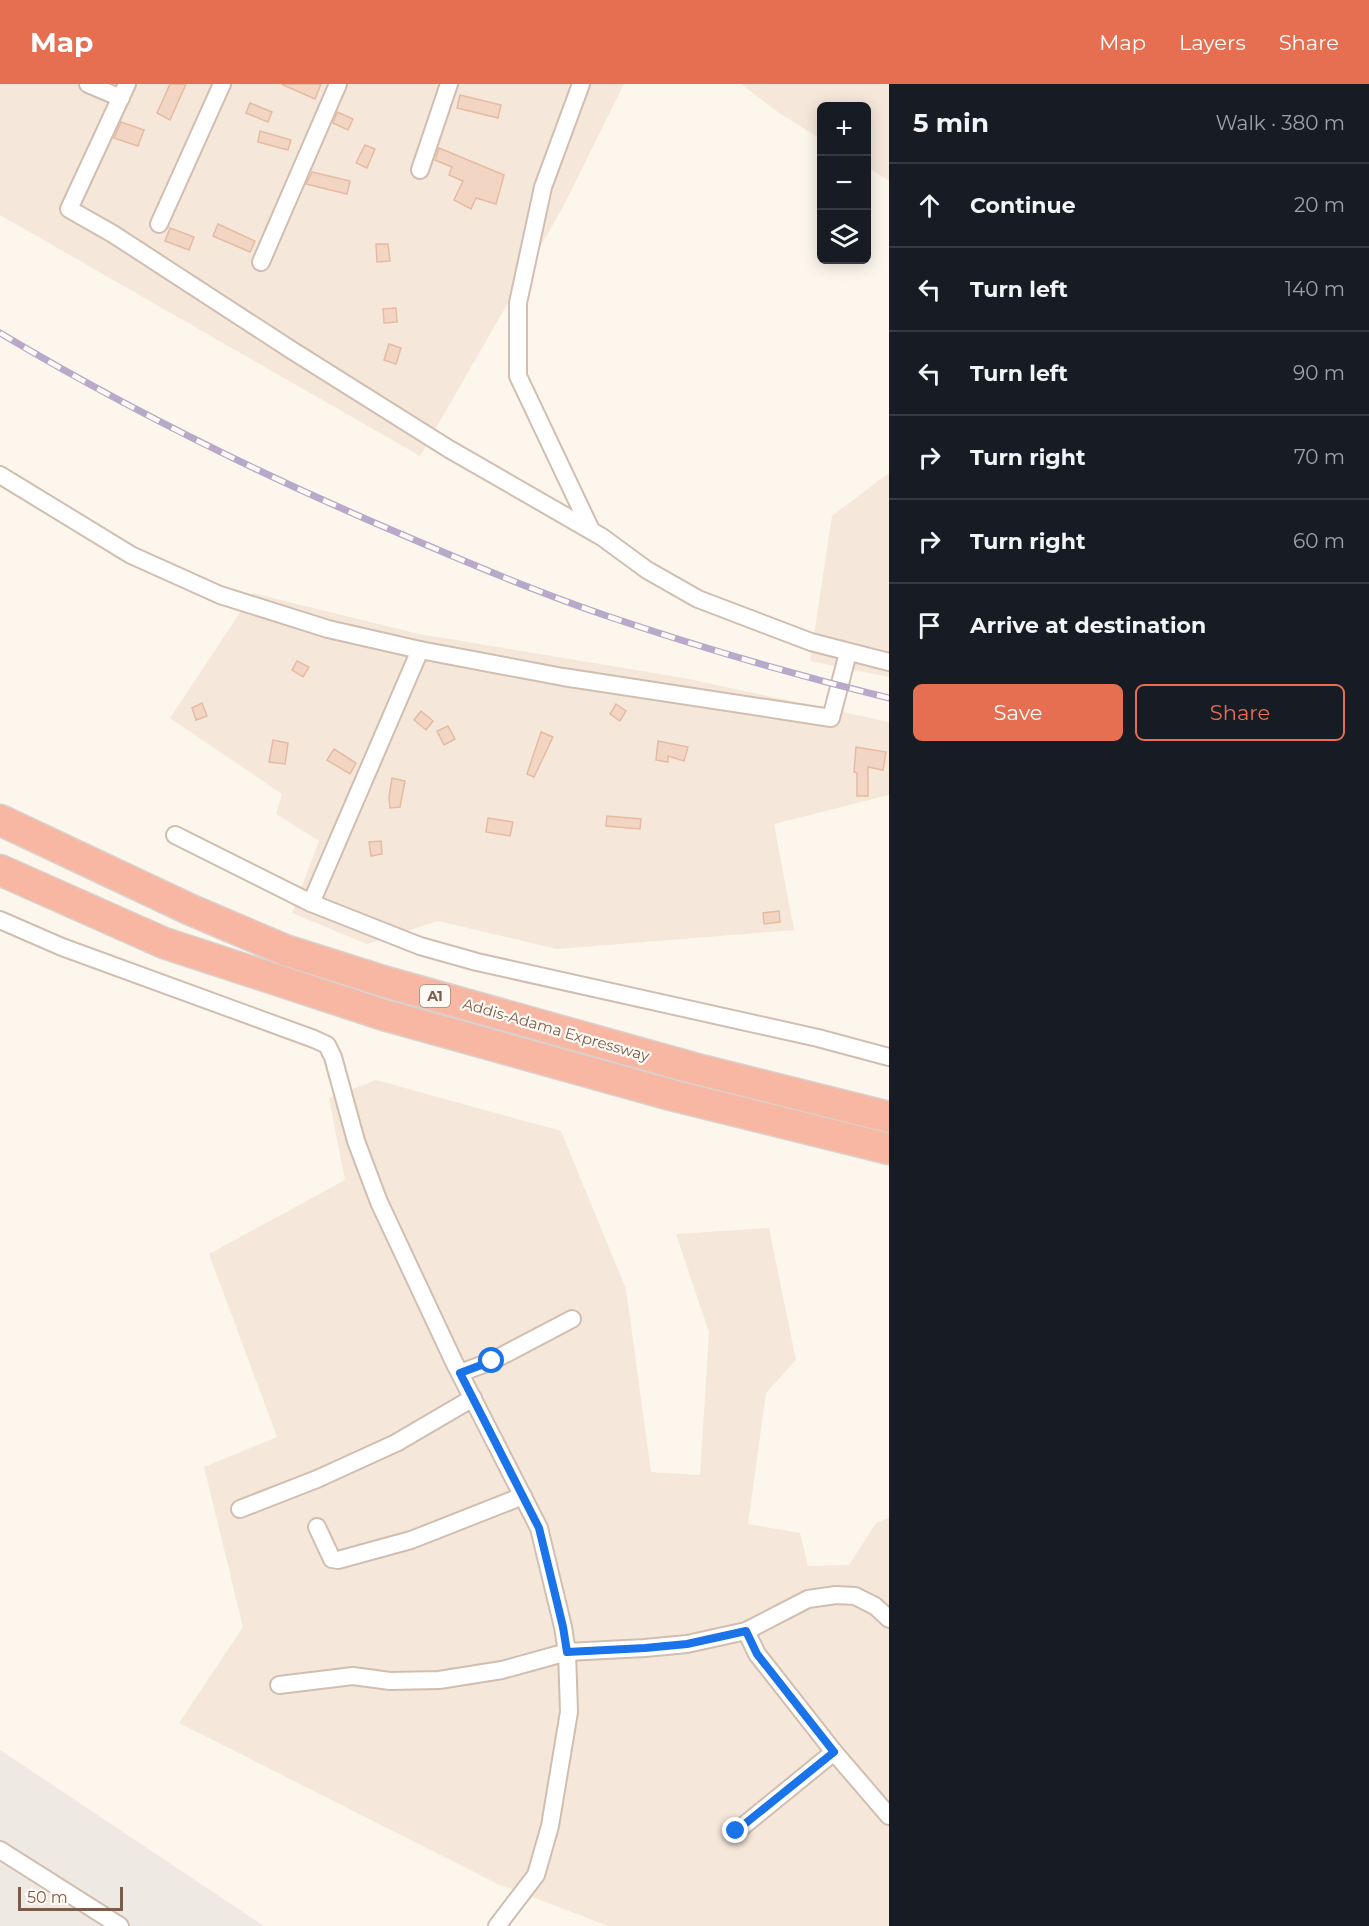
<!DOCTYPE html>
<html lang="en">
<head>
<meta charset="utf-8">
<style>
  :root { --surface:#171b24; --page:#20242c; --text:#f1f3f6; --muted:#9ea1a6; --line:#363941; --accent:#e76f51 }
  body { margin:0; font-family:Montserrat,sans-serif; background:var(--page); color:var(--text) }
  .controls { position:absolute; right:18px; top:18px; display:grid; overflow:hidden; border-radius:9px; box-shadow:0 3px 15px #0003 }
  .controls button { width:54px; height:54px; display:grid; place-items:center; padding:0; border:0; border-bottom:2px solid var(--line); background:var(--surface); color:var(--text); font:30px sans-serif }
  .scale { position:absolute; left:18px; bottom:15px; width:105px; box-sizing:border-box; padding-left:6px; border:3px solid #7a5c4d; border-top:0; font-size:16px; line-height:21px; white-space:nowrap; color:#7a5c4d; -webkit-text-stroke:4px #fffaf3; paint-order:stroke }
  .stop { position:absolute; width:18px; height:18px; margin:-14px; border:4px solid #1a73e8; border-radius:50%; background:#fff }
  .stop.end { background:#1a73e8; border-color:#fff; box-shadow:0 2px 6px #0008 }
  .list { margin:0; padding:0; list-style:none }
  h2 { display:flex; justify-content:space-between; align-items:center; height:78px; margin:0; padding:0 24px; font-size:26px }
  h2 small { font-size:20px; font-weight:400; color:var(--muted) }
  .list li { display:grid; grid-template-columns:39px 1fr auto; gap:18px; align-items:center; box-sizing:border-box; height:84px; padding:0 24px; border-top:2px solid var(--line) }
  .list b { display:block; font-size:22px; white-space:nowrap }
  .list em { font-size:20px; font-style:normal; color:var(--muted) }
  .actions { display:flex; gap:12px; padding:18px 24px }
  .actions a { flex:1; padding:14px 0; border:2px solid var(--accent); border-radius:9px; text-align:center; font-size:21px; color:var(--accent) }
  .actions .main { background:var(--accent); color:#fff }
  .icon { flex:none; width:33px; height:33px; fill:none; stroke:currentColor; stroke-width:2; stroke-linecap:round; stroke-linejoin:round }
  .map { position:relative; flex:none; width:889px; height:1842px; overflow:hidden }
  header { display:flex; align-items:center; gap:36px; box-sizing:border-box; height:84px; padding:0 30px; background:var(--accent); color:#fff }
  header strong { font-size:28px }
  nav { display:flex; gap:33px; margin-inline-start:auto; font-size:21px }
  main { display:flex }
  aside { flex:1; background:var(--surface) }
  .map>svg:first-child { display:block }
  .residential { fill:#f5e8da }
  .industrial { fill:#efe9e4 }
  .building { fill:#f3d5c3; stroke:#e6bba3; stroke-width:1.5 }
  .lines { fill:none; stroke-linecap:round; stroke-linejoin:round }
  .minor-casing { stroke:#d1beb0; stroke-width:20 }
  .motorway-casing { stroke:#dad1cd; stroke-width:33 }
  .minor { stroke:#fff; stroke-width:16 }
  .motorway { stroke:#f7b7a3; stroke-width:30 }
  .rail-casing { stroke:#b9a8c9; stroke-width:7 }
  .rail { stroke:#fffaf3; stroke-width:4.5; stroke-dasharray:14; stroke-linecap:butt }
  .route { stroke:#1a73e8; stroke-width:8 }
  .labels { text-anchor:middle; stroke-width:4.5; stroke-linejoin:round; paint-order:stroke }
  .shield { fill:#fffaf3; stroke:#a28b7f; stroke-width:1.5 }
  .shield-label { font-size:14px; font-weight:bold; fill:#7a5c4d }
  .street-label { font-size:15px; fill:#7a5c4d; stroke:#fffaf3 }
</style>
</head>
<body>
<header>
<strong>Map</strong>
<nav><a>Map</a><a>Layers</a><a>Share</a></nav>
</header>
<main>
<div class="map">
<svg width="889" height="1842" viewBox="0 0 889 1842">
  <rect width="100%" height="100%" fill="#fdf6ec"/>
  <!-- residential -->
  <g class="residential">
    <path d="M0,0h624l-61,123 -143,249 -420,-241z"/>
    <path d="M741,0h148v97l-22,-14 -1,-61h-44l-1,33 -42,-26z"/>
    <path d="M889,389v204l-79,-16 22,-145z"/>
    <path d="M253,509l166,41 265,44 205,44v73l-115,29 20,106 -237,19 -119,-28 -71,23 -75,-31 27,-72 -43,-27 6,-20 -112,-76z"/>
    <path d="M376,996l185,51 65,158 25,183 49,3 9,-143 -33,-98 93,-6 27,132 -30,33 -18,131 52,9 8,33 41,-1 27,-42 13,-5v408h-281l-110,-42 -319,-161 64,-96 -39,-160 73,-30 -68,-183 136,-74 -16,-82z"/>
  </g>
  <!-- industrial -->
  <path class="industrial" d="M0,1666l264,176h-264z"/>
  <!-- building -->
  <g class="building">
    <path d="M170,0h16l-16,36 -13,-7z"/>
    <path d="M281,0h40l-6,15z"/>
    <path d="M460,11l41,10 -3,13 -41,-10z"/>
    <path d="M250,19l22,9 -4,10 -22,-9z"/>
    <path d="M337,28l16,7 -5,11 -15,-7z"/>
    <path d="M121,38l23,8 -6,16 -24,-8z"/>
    <path d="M260,47l31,9 -3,10 -30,-8z"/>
    <path d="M365,61l10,4 -8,19 -11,-5z"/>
    <path d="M439,64l65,27 -8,29 -20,-6 -5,11 -17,-9 9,-19 -14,-6 3,-8 -17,-7z"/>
    <path d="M312,88l38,9 -3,13 -41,-10z"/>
    <path d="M218,140l37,17 -5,11 -37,-16z"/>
    <path d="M170,144l24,9 -5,13 -24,-9z"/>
    <path d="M376,160h12l2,17 -13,1z"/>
    <path d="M396,224l1,14 -13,1 -1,-14z"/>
    <path d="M389,260l12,4 -5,16 -12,-4z"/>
    <path d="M297,577l12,6 -6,10 -11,-7z"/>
    <path d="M202,619l5,13 -11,4 -4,-12z"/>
    <path d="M616,620l10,7 -6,10 -10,-7z"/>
    <path d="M421,627l12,10 -7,9 -12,-10z"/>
    <path d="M448,642l7,13 -11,6 -7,-14z"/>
    <path d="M541,648l12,5 -19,40 -7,-3z"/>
    <path d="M273,656l15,3 -3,21 -16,-2z"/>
    <path d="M658,657l30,6 -4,14 -16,-5v6l-12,-2z"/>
    <path d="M856,663l30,5 -3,18 -15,-3v29h-11v-23l-3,-1z"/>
    <path d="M334,665l22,14 -6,11 -23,-14z"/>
    <path d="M392,694l13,3 -5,26 -10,1 -1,-11z"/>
    <path d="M607,732l34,3 -1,10 -34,-3z"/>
    <path d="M488,734l25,4 -3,14 -24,-4z"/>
    <path d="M381,757l1,13 -11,2 -2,-14z"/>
    <path d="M779,827l1,11 -16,2 -1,-11z"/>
  </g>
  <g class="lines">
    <defs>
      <g id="minor">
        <path d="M88,0l33,14"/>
        <path d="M127,0l-58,125 44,25 180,117 156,98 153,88 45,33 51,29 113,43 78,20"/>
        <path d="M581,0l-38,103 -25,116v73l73,154"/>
        <path d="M420,86l29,-86"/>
        <path d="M159,140l63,-140"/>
        <path d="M261,178l77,-178"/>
        <path d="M0,391l131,80 89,40 108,34 92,21 143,27 268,41 17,-65"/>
        <path d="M175,751l136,68 109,43 57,16 341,76 71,19"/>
        <path d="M311,819l109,-253"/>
        <path d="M0,836l62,27 252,92 13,6 6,12 23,84 23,61 75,160 85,166 24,99 4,25 2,60 -19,114 -14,49 -39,51"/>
        <path d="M460,1289l32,-12 80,-42"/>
        <path d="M240,1425l77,-30 79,-36 77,-45"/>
        <path d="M317,1443l15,32 6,1 73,-20 112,-44"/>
        <path d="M746,1547l11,23 77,98 55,64"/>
        <path d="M279,1601l74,-9 37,5 49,-1 63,-10 65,-18 78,-4 42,-4 59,-13 62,-32 28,-4 19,1 20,10 14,13"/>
        <path d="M737,1747l97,-79"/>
        <path d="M0,1766l120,76"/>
      </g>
      <g id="motorway">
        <path d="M0,736l191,90 94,40 101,32 307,86 196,49"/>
        <path d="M0,786l164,73 220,72 287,80 218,54"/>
      </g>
    </defs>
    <!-- minor casing -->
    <use href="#minor" class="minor-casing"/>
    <!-- motorway casing -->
    <use href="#motorway" class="motorway-casing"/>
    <!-- minor -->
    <use href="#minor" class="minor"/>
    <!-- motorway -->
    <use href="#motorway" class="motorway"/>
    <defs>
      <path id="rail" d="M0,249c129,77 264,143 403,202 68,29 136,58 207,82 92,31 185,58 279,81"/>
    </defs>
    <!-- rail casing -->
    <use href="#rail" class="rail-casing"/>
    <!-- rail -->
    <use href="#rail" class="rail"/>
  </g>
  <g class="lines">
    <!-- route -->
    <path class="route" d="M492,1277l-32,12 79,155 24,99 4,25 78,-4 42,-4 59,-13 11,23 77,98 -98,79"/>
  </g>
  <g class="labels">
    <!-- shield labels -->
    <rect class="shield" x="420" y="901" width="30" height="22" rx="4.5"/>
    <g class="shield-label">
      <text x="435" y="917">A1</text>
    </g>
    <!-- street labels -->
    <g class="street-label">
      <text transform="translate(556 946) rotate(16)" y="5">Addis-Adama Expressway</text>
    </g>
  </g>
</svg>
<div class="controls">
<button>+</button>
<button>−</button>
<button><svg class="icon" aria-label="layers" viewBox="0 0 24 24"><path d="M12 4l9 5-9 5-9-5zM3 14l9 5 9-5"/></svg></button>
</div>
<div class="scale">50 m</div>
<div class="stop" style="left:492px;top:1277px"></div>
<div class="stop end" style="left:736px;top:1747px"></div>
</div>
<aside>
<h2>5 min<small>Walk · 380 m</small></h2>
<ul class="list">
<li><svg class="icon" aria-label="ahead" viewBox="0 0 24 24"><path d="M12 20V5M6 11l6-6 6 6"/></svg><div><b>Continue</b></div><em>20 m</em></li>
<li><svg class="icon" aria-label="left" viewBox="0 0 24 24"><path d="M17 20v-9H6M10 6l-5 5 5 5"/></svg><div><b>Turn left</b></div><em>140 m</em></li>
<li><svg class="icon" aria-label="left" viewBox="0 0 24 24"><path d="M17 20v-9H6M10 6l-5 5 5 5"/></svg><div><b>Turn left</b></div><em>90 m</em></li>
<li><svg class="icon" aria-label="right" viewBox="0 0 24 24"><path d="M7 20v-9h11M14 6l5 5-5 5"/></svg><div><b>Turn right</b></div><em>70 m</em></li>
<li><svg class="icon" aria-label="right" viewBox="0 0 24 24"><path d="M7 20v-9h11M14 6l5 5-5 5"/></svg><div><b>Turn right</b></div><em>60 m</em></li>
<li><svg class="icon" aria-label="arrive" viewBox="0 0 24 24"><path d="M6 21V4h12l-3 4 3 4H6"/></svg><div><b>Arrive at destination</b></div></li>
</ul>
<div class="actions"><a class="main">Save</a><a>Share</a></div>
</aside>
</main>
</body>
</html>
